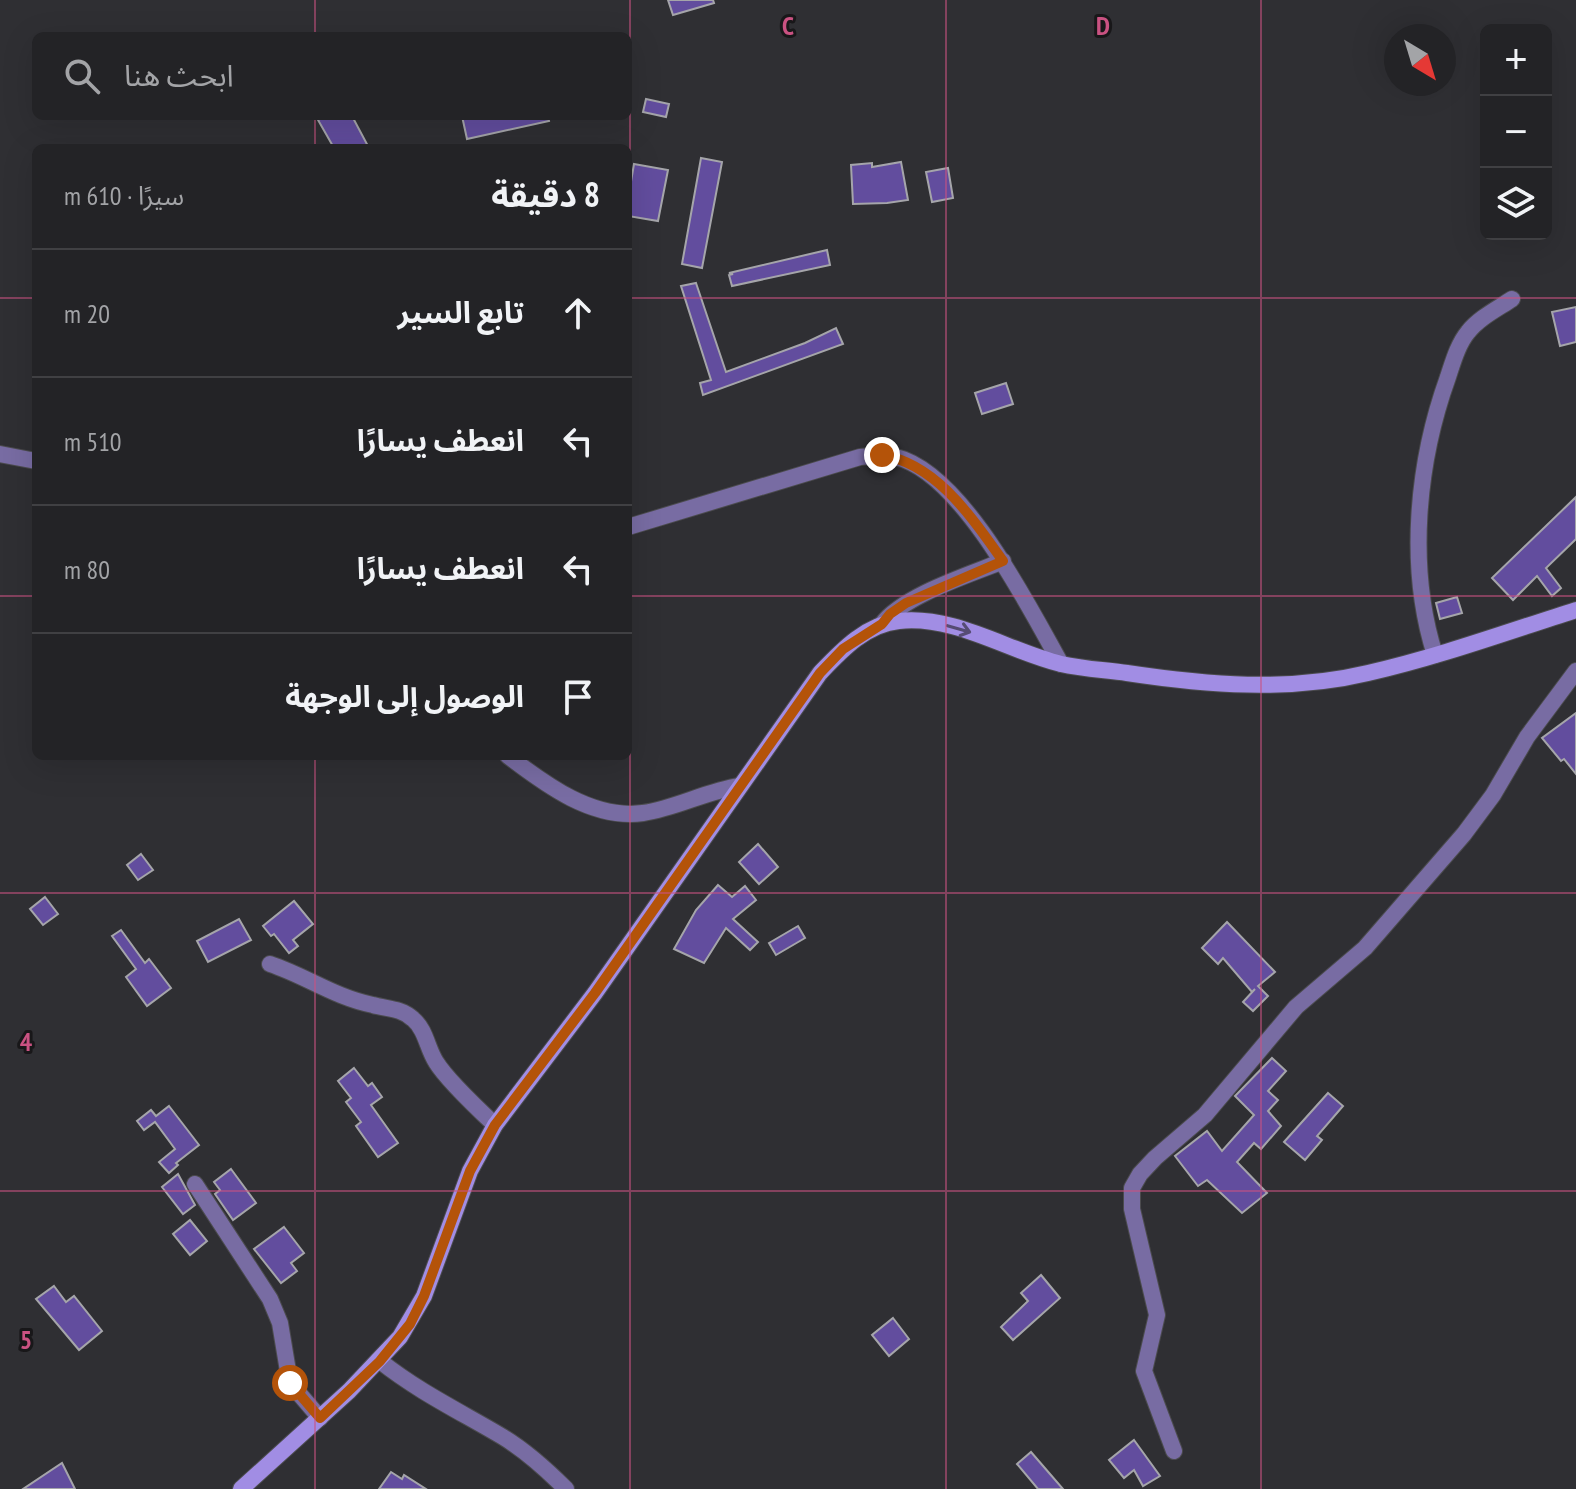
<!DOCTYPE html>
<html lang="ar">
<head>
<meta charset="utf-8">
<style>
  :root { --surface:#232326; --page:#2f2f32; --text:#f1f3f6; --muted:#a3a4a7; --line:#404043 }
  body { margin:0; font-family:"PT Sans Narrow","Noto Sans Arabic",sans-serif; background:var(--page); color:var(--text); direction:rtl }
  .controls { position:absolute; right:24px; top:24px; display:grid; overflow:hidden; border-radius:12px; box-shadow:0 8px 32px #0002 }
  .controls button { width:72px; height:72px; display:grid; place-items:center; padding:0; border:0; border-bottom:2px solid var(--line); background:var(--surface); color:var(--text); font:40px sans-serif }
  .compass { position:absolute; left:1384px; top:24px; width:72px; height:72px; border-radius:50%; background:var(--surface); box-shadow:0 8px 32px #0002; rotate:142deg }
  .stop { position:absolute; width:24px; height:24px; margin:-18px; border:6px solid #b45309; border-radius:50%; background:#fff }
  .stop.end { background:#b45309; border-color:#fff; box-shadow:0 2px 8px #0008 }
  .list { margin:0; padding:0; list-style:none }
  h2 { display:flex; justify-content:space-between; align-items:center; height:104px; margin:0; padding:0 32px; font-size:34px }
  h2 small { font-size:26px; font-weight:400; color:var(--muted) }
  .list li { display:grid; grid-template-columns:52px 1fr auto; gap:24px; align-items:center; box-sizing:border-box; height:128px; padding:0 32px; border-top:2px solid var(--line) }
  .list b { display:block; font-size:30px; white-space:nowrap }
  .list em { font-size:26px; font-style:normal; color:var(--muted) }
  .icon { flex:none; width:44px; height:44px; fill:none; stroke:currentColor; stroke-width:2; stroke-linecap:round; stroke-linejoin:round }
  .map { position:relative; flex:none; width:1576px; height:1489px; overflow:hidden; direction:ltr }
  .search { position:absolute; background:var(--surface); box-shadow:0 8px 32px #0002; left:32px; top:32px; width:600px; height:88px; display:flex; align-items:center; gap:20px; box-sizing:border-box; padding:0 28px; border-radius:12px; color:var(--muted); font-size:30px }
  .panel { position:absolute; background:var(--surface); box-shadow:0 8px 32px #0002; left:32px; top:144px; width:600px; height:616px; border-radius:12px; direction:rtl }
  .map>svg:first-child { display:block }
  .building { fill:#624d9e; stroke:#a5a5aa; stroke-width:2 }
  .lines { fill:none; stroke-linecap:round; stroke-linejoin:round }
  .street-casing { stroke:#4b4b4e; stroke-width:18 }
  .secondary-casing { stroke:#4b4b4e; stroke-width:18 }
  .street { stroke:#786ca3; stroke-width:16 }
  .secondary { stroke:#a18de4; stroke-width:16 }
  .oneway { stroke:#564c74 }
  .route { stroke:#b45309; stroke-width:10 }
  .grid { fill:none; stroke:#ca5282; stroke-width:2; stroke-opacity:0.55 }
  .grid-label { font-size:26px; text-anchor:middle; font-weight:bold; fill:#ca5282; stroke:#181719; stroke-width:6; stroke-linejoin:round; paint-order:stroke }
</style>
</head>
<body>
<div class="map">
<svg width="1576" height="1489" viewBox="0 0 1576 1489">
  <rect width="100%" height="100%" fill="#2f2f33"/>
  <!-- building -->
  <g class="building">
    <path d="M668,0h45l1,3 -41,12z"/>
    <path d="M646,99l23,5 -3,13 -23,-5z"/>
    <path d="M326,116h26l17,32h-35l-16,-28z"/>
    <path d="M462,116h86l1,5 -82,18z"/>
    <path d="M701,158l21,4 -20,106 -20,-4z"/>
    <path d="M901,162l7,38 -21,3 -34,1 -2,-39 21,-2v4z"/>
    <path d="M634,164l34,6 -10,51 -30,-5v-17z"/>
    <path d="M948,168l5,30 -21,4 -6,-30z"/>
    <path d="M827,250l3,15 -98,21 -3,-11 4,-1 -4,-1z"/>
    <path d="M696,283l30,89 79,-29 31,-15 7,16 -140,51 -3,-12 11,-3 -30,-94z"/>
    <path d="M1576,307v35l-16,4 -8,-34z"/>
    <path d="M1006,383l7,21 -31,10 -7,-21z"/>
    <path d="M1576,497v42l-30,29 15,20 -9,8 -15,-20 -24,24 -21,-22z"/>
    <path d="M1457,597l5,16 -22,6 -4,-16z"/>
    <path d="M1576,713v61l-12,-15 -3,2 -19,-23z"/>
    <path d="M758,844l20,23 -19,17 -20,-22z"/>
    <path d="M141,854l12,16 -15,10 -11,-15z"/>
    <path d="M718,885l14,12 13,-11 11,14 -23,19 25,23 -8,8 -24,-22 -22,35 -30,-14 22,-39z"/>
    <path d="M45,897l13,17 -15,11 -13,-16z"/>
    <path d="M294,901l19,23 -20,16 5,6 -9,7 -15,-19 -3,2 -8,-10z"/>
    <path d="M239,919l12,21 -43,22 -11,-21z"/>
    <path d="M1227,922l48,50 -17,14 10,10 -15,15 -10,-9 12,-13 -3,3 -29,-34 -5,6 -16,-16z"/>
    <path d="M798,926l7,12 -29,17 -7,-12z"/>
    <path d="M121,930l24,33 4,-4 22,29 -24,18 -21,-29 10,-8 -24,-33z"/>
    <path d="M1272,1058l14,13 -18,20 10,9 -10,11 13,15 -20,23 -7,-6 -17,19 30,31 -25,20 -35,-33 -9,6 -23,-30 32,-25 15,20 32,-36 -19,-19z"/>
    <path d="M354,1068l14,18 4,-3 10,14 -11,8 27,38 -20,14 -22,-31 5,-4 -15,-20 5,-4 -13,-17z"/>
    <path d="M1328,1093l15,13 -26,30 5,4 -17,20 -21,-18z"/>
    <path d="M169,1106l30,39 -23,18 2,2 -9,8 -10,-11 16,-13 -20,-27 -11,8 -7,-9 14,-11 5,6z"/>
    <path d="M231,1169l25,34 -23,17 -18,-26 5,-4 -6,-8z"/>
    <path d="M178,1174l17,31 -12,9 -21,-27z"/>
    <path d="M190,1220l17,21 -17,14 -17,-21z"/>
    <path d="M284,1227l20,26 -13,10 6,8 -16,12 -27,-34z"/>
    <path d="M1041,1275l19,23 -47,42 -12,-13 27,-26 -7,-8z"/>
    <path d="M54,1286l12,16 8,-6 28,35 -23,19 -43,-51z"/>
    <path d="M893,1318l16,21 -20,17 -17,-21z"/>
    <path d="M1134,1440l26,36 -17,10 -9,-16 -10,8 -15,-18z"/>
    <path d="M1031,1452l19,22 13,15h-25l-21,-25z"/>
    <path d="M62,1463l13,26h-52z"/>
    <path d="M391,1472l11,7 2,-4 22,14h-47z"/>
  </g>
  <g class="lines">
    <defs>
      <g id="street">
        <path d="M0,454l36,7"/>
        <path d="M628,527l232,-70c12,-1 24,-3 36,0 66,16 133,150 165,207"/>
        <path d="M882,624c22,-29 87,-49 121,-63"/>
        <path d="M1435,655c-28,-88 -18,-192 13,-278 5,-15 10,-33 20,-45 11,-14 29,-23 44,-33"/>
        <path d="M508,756c38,29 85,64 135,57 34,-5 63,-22 97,-27"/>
        <path d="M270,964c36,12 64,33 103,41 14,4 28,3 40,14 13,11 14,29 23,43 11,18 43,48 59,63"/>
        <path d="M195,1184l75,115 10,24 10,60 30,35"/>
        <path d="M380,1361c39,31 81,51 123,76 23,14 44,33 63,52"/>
        <path d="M1174,1451l-30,-80 13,-56 -25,-106v-21l8,-14 15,-16 50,-43 91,-108 69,-59 99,-114 29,-39 34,-58 49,-66"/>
      </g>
      <path id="secondary" d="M241,1489l108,-98 51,-54 24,-41 46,-125 25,-46 100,-132 225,-320c21,-22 46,-49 79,-52 56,-6 109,30 162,43 22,5 45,6 66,9 79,12 162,19 241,0 70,-16 139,-41 208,-63"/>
    </defs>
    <!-- street casing -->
    <use href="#street" class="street-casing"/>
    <!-- secondary casing -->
    <use href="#secondary" class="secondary-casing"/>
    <!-- street -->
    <use href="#street" class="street"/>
    <!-- secondary -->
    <use href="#secondary" class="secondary"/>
  </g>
  <!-- one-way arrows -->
  <defs><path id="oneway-shaft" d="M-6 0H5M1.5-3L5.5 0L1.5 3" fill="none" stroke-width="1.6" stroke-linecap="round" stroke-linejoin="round" transform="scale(2)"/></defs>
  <use class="oneway" href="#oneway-shaft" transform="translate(959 629) rotate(16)"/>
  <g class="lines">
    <!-- route -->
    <path class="route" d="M290,1383l30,35 60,-57 30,-37 14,-28 46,-125 25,-46 100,-132 225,-320 23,-24 39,-25 8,-10 16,-11 97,-42c-31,-43 -66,-97 -121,-106"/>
  </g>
  <!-- grid -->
  <path class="grid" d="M315,0v36M630,0v1489M946,0v1489M1261,0v1489M315,116v32M0,298h36M628,298h948M0,596h36M628,596h948M315,756v733M0,893h1576M0,1191h1576"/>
  <g class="grid-label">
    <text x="788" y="35">C</text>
    <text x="1103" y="35">D</text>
    <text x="26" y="1051">4</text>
    <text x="26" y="1349">5</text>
  </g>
</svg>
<div class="controls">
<button>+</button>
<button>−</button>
<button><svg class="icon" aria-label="layers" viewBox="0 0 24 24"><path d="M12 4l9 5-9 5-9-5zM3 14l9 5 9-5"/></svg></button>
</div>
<svg class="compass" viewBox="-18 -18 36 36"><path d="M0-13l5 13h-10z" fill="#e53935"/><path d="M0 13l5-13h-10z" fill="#a3a4a7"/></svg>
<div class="stop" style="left:290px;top:1383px"></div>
<div class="stop end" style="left:882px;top:455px"></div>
<div class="search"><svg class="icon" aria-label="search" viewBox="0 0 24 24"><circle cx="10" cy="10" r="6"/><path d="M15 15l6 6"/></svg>ابحث هنا</div>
<section class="panel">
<h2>8 دقيقة<small>سيرًا · 610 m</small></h2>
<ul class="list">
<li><svg class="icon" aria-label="ahead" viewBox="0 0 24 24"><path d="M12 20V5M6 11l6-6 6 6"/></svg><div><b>تابع السير</b></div><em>20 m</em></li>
<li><svg class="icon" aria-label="left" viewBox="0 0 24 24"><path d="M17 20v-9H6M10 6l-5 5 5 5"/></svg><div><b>انعطف يسارًا</b></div><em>510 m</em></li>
<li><svg class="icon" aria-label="left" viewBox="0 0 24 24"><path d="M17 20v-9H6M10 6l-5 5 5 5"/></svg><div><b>انعطف يسارًا</b></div><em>80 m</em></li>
<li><svg class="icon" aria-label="arrive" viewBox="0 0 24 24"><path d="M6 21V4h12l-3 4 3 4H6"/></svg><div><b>الوصول إلى الوجهة</b></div></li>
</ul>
</section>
</div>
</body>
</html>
